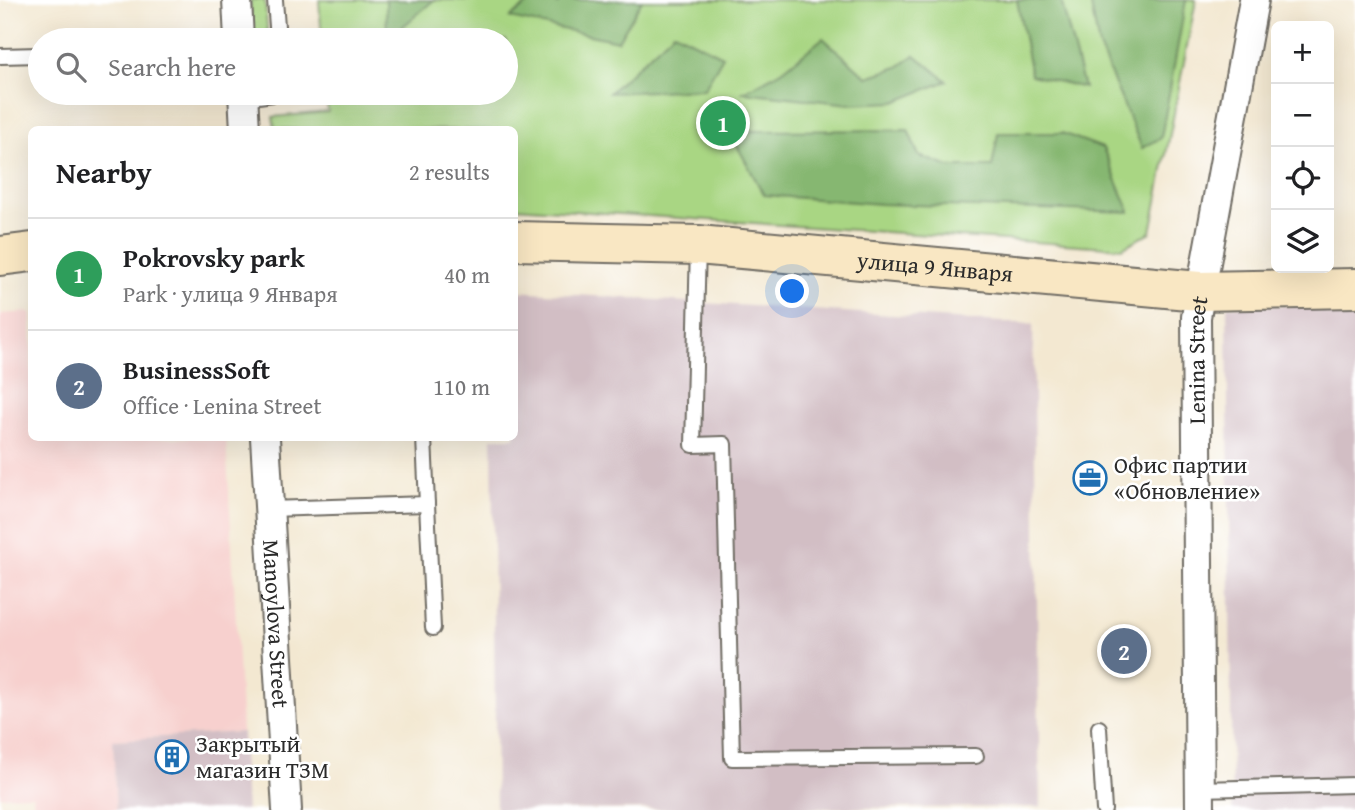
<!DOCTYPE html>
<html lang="en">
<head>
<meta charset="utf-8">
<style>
  :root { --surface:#fff; --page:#f6f6f6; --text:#202124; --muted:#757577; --line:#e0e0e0; --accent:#1f6fb2 }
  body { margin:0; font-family:"Gentium Book Plus",serif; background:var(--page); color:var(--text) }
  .controls { position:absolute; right:21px; top:21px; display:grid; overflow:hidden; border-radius:10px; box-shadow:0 7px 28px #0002 }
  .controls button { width:63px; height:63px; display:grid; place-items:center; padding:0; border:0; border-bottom:2px solid var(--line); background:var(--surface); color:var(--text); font:35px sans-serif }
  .you { position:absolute; left:793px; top:292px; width:24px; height:24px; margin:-18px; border:5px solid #fff; border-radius:50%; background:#1a73e8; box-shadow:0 0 0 10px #1a73e833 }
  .badge { display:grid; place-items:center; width:46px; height:46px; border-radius:50%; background:var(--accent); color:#fff; font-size:23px; font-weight:700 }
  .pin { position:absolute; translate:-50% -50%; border:4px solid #fff; box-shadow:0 2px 7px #0006 }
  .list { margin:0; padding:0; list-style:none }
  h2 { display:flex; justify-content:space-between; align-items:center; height:91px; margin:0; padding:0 28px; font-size:30px }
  h2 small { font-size:23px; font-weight:400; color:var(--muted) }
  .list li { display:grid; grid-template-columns:46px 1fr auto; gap:21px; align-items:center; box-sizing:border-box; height:112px; padding:0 28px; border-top:2px solid var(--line) }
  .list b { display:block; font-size:26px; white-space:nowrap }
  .list p { margin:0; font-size:23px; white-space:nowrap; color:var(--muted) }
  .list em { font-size:23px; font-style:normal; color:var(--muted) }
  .icon { flex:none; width:38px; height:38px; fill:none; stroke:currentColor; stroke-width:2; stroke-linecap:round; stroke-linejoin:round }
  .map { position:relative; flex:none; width:1355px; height:810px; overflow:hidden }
  .search { position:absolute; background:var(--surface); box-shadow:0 7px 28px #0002; left:28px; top:28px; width:490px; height:77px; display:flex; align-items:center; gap:18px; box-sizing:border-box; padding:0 24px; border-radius:38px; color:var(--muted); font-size:26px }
  .panel { position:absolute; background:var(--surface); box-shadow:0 7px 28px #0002; left:28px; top:126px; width:490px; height:315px; border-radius:10px }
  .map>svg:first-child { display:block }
  .built { fill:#f7d0ce }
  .industrial { fill:#d2bec4 }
  .green { fill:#a9d683; stroke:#6a8057; stroke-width:2 }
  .forest { fill:#86b771; stroke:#58714e; stroke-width:2 }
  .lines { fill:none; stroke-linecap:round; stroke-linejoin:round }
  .lane-casing { stroke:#716d65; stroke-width:18 }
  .street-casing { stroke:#716d65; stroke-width:32 }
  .secondary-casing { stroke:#716d65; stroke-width:42 }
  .lane { stroke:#fff; stroke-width:14 }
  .street { stroke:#fff; stroke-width:28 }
  .secondary { stroke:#f9e7c3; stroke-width:38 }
  .labels { text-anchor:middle; stroke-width:5; stroke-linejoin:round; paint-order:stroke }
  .street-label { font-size:23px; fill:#2b2b2b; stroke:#fff }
  .poi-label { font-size:23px; fill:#2b2b2b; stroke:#fff; text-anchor:start }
</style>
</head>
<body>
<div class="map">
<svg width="1355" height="810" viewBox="0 0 1355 810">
  <rect width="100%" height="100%" fill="#fff"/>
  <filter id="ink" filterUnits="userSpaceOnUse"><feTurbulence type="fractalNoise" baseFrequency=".0143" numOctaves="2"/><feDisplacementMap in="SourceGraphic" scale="14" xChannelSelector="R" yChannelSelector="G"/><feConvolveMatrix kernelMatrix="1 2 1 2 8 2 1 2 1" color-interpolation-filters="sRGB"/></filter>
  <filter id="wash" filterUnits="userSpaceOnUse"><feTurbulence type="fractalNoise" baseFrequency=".00686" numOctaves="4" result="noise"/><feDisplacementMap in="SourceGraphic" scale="28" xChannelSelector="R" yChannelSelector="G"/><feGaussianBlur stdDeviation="1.57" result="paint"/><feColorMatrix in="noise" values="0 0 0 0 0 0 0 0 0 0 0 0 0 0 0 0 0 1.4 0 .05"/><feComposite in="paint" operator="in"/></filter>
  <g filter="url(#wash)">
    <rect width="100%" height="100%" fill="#f3e8d1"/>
    <!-- built -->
    <path class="built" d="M31,312l1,126h194l16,294 -129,8 3,70h-82l-1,-15 -33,1v-482z"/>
    <!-- industrial -->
    <g class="industrial">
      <path d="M515,291l518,33 7,483 -544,3 -4,-372h22z"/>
      <path d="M1355,305v505h-123l-5,-504z"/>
      <path d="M242,732l4,78h-130l-3,-70z"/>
    </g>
    <!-- green -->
    <g class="green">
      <path d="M250,0h15l3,40h-15z"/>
      <path d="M319,0h877l-45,232 -29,16 -607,-41 -1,-77 -239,-1 -2,-12 55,-5 -2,-19h180v-53h-184z"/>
    </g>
    <!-- forest -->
    <g class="forest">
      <path d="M386,0h48l-47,40z"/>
      <path d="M533,0h18l7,4 4,-4h80l-24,41 -108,-23z"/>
      <path d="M1017,0h44l23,88 -53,-13z"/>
      <path d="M1090,0h96l-25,138 -19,10 -43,-101z"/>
      <path d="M674,32l49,24 -19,33 -95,4z"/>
      <path d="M823,38l44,39 31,-10 17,-12 32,26 -52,21 -45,2 -107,-12 39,-21z"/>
      <path d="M908,130l11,26 31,11h42l6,-34h64l41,15 27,64 -249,-8 -117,-9 -35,-64z"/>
    </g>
  </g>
  <g filter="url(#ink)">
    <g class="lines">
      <defs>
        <g id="lane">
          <path d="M275,0l3,40"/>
          <path d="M0,56l40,-1"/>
          <path d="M243,98l38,-5"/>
          <path d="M698,246l-5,199 31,-1 8,314 244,-2"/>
          <path d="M427,504l6,124"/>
          <path d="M269,509l158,-5 -3,-66"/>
          <path d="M1099,728l5,82"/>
          <path d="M1200,789l155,-4"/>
        </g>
        <g id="street">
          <path d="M237,0l2,40"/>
          <path d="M243,93l2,37"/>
          <path id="s1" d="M265,438l22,372"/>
          <path id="s2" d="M1200,810l-4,-493 58,-317"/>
        </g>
        <g id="secondary">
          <path id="s3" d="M514,241l184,4 501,46 156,-3"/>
          <path d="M0,256l32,-4"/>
        </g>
      </defs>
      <!-- lane casing -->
      <use href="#lane" class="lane-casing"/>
      <!-- street casing -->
      <use href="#street" class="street-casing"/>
      <!-- secondary casing -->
      <use href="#secondary" class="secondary-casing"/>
      <!-- lane -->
      <use href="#lane" class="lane"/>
      <!-- street -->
      <use href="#street" class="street"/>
      <!-- secondary -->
      <use href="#secondary" class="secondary"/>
    </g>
  </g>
  <!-- icons -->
  <defs>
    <symbol id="office-ring" viewBox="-11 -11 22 22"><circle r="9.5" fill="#fff" stroke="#1f6fb2" stroke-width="1.5"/><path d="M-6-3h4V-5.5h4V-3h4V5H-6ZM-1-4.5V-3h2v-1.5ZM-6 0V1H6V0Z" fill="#1f6fb2"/></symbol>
    <symbol id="building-ring" viewBox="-11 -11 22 22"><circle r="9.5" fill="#fff" stroke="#1f6fb2" stroke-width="1.5"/><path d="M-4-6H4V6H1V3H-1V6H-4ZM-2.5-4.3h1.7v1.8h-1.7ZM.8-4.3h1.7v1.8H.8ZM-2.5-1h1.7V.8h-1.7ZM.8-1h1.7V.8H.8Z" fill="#1f6fb2"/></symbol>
  </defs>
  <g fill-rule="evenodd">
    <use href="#office-ring" x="1071" y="459" width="38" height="38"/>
    <use href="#building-ring" x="153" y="738" width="38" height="38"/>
  </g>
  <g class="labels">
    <!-- street labels -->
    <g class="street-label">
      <text dy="8" stroke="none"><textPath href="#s3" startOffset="422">улица 9 Января</textPath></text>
      <text dy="8" stroke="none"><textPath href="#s2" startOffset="450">Lenina Street</textPath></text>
      <text dy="8" stroke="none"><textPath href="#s1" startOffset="186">Manoylova Street</textPath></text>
    </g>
    <!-- poi labels -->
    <g class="poi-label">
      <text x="1114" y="473">Офис партии<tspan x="1114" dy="26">«Обновление»</tspan></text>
      <text x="196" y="752">Закрытый<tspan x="196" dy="26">магазин ТЗМ</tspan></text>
    </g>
  </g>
</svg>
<div class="controls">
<button>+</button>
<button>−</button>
<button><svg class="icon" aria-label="locate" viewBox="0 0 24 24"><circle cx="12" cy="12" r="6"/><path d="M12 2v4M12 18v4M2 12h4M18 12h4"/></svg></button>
<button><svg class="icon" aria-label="layers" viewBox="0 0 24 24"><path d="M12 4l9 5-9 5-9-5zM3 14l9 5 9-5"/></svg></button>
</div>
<div class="you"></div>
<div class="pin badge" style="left:723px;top:123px;background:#2e9e5b">1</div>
<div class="pin badge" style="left:1124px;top:651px;background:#5c6f8a">2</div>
<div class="search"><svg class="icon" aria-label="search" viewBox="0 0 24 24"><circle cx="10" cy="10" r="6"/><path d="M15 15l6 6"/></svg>Search here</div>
<section class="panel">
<h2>Nearby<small>2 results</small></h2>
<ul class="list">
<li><span class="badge" style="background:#2e9e5b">1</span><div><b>Pokrovsky park</b><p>Park · улица 9 Января</p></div><em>40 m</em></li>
<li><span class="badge" style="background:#5c6f8a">2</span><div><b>BusinessSoft</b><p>Office · Lenina Street</p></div><em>110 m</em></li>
</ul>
</section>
</div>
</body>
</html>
